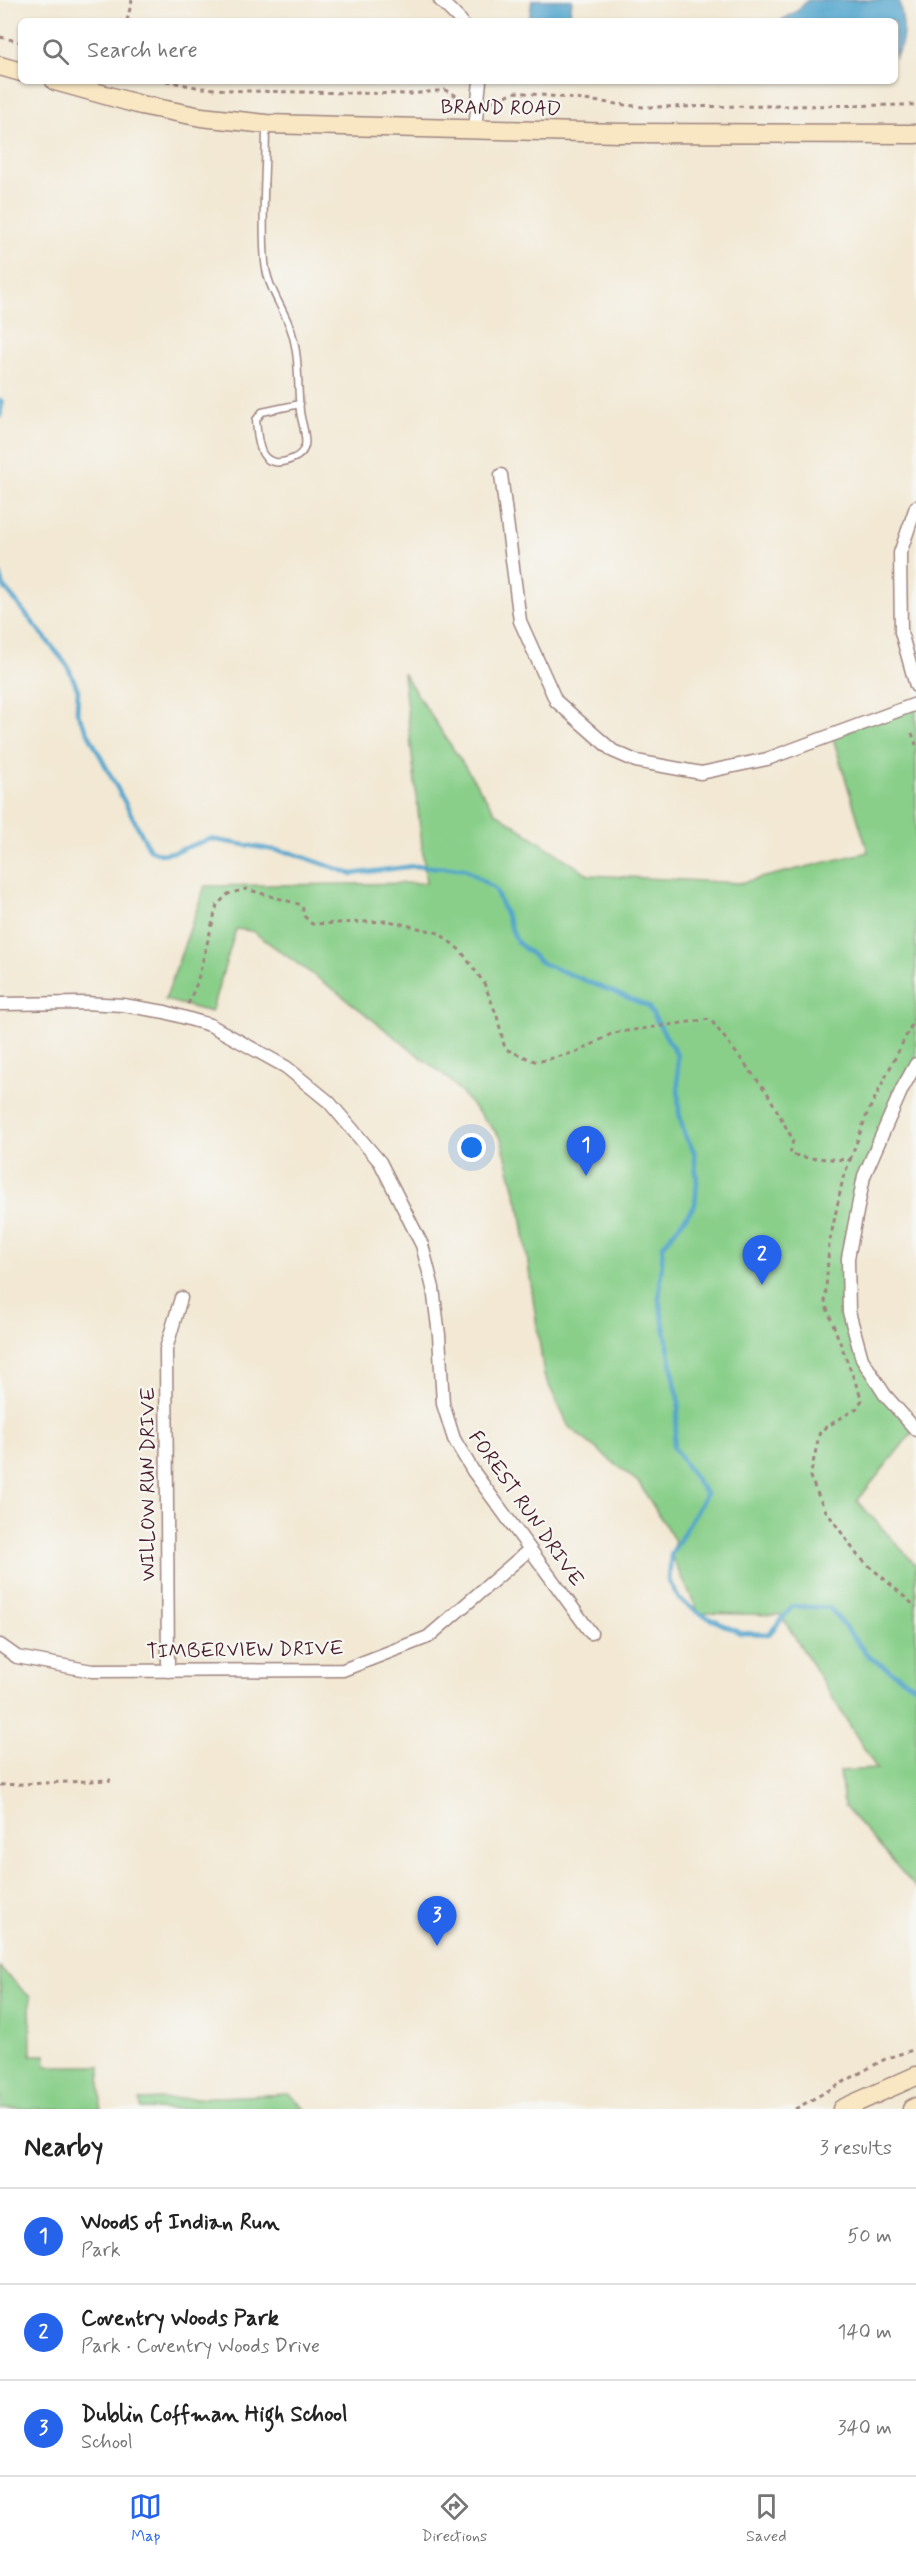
<!DOCTYPE html>
<html lang="en">
<head>
<meta charset="utf-8">
<style>
  :root { --surface:#fff; --page:#f2f2f2; --text:#222; --muted:#767676; --line:#e0e0e0; --accent:#2563eb }
  body { margin:0; font-family:Mynerve,sans-serif; background:var(--page); color:var(--text) }
  .you { position:absolute; left:472px; top:1148px; width:21px; height:21px; margin:-15px; border:4px solid #fff; border-radius:50%; background:#1a73e8; box-shadow:0 0 0 9px #1a73e833 }
  .badge { display:grid; place-items:center; width:39px; height:39px; border-radius:50%; background:var(--accent); color:#fff; font-size:20px; font-weight:700 }
  .pin { position:absolute; translate:-50% -50px; filter:drop-shadow(0 2px 3px #0008) }
  .pin::after { content:''; position:absolute; top:32px; width:21px; height:18px; background:inherit; clip-path:polygon(0 0,100% 0,50% 100%) }
  .list { margin:0; padding:0; list-style:none }
  h2 { display:flex; justify-content:space-between; align-items:center; height:78px; margin:0; padding:0 24px; font-size:26px }
  h2 small { font-size:20px; font-weight:400; color:var(--muted) }
  .list li { display:grid; grid-template-columns:39px 1fr auto; gap:18px; align-items:center; box-sizing:border-box; height:96px; padding:0 24px; border-top:2px solid var(--line) }
  .list b { display:block; font-size:22px; white-space:nowrap }
  .list p { margin:0; font-size:20px; white-space:nowrap; color:var(--muted) }
  .list em { font-size:20px; font-style:normal; color:var(--muted) }
  .icon { flex:none; width:33px; height:33px; fill:none; stroke:currentColor; stroke-width:2; stroke-linecap:round; stroke-linejoin:round }
  .map { position:relative; flex:none; width:916px; height:2109px; overflow:hidden }
  .search { position:absolute; background:var(--surface); box-shadow:0 2px 4px #0004; left:18px; right:18px; top:18px; height:66px; display:flex; align-items:center; gap:15px; box-sizing:border-box; padding:0 21px; border-radius:9px; color:var(--muted); font-size:22px }
  .sheet { height:366px; background:var(--surface) }
  nav { display:flex; justify-content:space-around; align-items:center; box-sizing:border-box; height:84px; border-top:2px solid var(--line); background:var(--surface); font-size:16px; color:var(--muted) }
  nav a { display:grid; justify-items:center; gap:3px }
  nav .on { color:var(--accent) }
  .map>svg:first-child { display:block }
  .green { fill:#89cf8a; stroke:#6a775a; stroke-width:1.5 }
  .water { fill:#51a4cc; stroke:#4e627c; stroke-width:1.5 }
  .lines { fill:none; stroke-linecap:round; stroke-linejoin:round }
  .stream { stroke:#51a4cc; stroke-width:4.5 }
  .service-casing { stroke:#9e847f; stroke-width:9 }
  .minor-casing { stroke:#9e847f; stroke-width:15 }
  .secondary-casing { stroke:#9e847f; stroke-width:21 }
  .path { stroke:#9e847f; stroke-width:3; stroke-dasharray:4.5 4.5; stroke-linecap:butt }
  .service { stroke:#fff; stroke-width:6 }
  .minor { stroke:#fff; stroke-width:12 }
  .secondary { stroke:#f9e7c3; stroke-width:18 }
  .labels { text-anchor:middle; stroke-width:4.5; stroke-linejoin:round; paint-order:stroke }
  .street-label { font-size:20px; fill:#4a1f2b; stroke:#f6f6f2 }
</style>
</head>
<body>
<div class="map">
<svg width="916" height="2109" viewBox="0 0 916 2109">
  <rect width="100%" height="100%" fill="#f6f6f2"/>
  <filter id="ink" filterUnits="userSpaceOnUse"><feTurbulence type="fractalNoise" baseFrequency=".0167" numOctaves="2"/><feDisplacementMap in="SourceGraphic" scale="12" xChannelSelector="R" yChannelSelector="G"/><feConvolveMatrix kernelMatrix="1 2 1 2 8 2 1 2 1" color-interpolation-filters="sRGB"/></filter>
  <filter id="wash" filterUnits="userSpaceOnUse"><feTurbulence type="fractalNoise" baseFrequency=".008" numOctaves="4" result="noise"/><feDisplacementMap in="SourceGraphic" scale="24" xChannelSelector="R" yChannelSelector="G"/><feGaussianBlur stdDeviation="1.35" result="paint"/><feColorMatrix in="noise" values="0 0 0 0 0 0 0 0 0 0 0 0 0 0 0 0 0 1.4 0 .05"/><feComposite in="paint" operator="in"/></filter>
  <g filter="url(#wash)">
    <rect width="100%" height="100%" fill="#f2e8d3"/>
    <!-- green -->
    <g class="green">
      <path d="M403,673l92,139 94,63 151,8 128,-31 -36,-117 84,-31v363l-52,109 -16,82 1,54 12,47 54,70 -58,72 59,64v323l-72,-82 -4,-35 37,-2 -96,-154 -82,-2 -28,-58 4,-14 -36,-58 -70,-56 -25,-52 -23,-161 -20,-76 -52,-59 -112,-87 -85,-61 -16,-2 -25,83 -46,-12 40,-114 221,-3z"/>
      <path d="M0,1968l30,29 1,58h14l1,11h54l1,43h-101z"/>
      <path d="M289,2094l16,15h-164l-1,-9z"/>
    </g>
    <!-- water -->
    <g class="water">
      <path d="M532,0h40l-3,21h-40z"/>
      <path d="M808,0h91c4,19 8,40 -4,57v-36h-115l16,-9z"/>
    </g>
    <g class="lines">
      <!-- stream -->
      <g class="stream">
        <path d="M0,400l2,2 -2,14"/>
        <path d="M0,574l4,13 63,78 11,25 -1,22 73,138 11,4 13,-2 36,-13 82,14 60,21 62,-8 51,3 30,20 22,53 25,21 106,43 29,49 2,58 6,23 9,15 3,31 -2,23 -32,41 -4,54 20,103 -6,44 33,47 -35,61 -2,26 10,18 20,14 41,20 29,1 24,-28 37,2 39,49 47,30"/>
      </g>
    </g>
  </g>
  <g filter="url(#ink)">
    <g class="lines">
      <defs>
        <path id="service" d="M266,125c0,45 -5,92 -1,137 2,25 18,45 26,68 9,27 6,53 9,81 2,18 15,39 -8,48 -32,13 -34,-14 -36,-39l6,-8 38,-8"/>
        <g id="minor">
          <path d="M440,0l21,21"/>
          <path d="M475,129l5,-48"/>
          <path d="M501,475l19,146 36,80 57,50 23,10 65,12 66,-14 149,-55"/>
          <path d="M916,507l-16,46 1,79 15,54"/>
          <path d="M0,1004l84,-1 39,2 42,7 45,13 76,42 43,35 51,60 42,83 11,43 6,47 4,69 11,35 19,32 118,162"/>
          <path d="M916,1064l-14,25 -38,87 -16,82 1,54 13,47 23,36 31,35"/>
          <path d="M0,1645l17,12 75,14 251,-1 85,-33 101,-87"/>
          <path d="M168,1671l-2,-322 15,-51"/>
        </g>
        <g id="secondary">
          <path d="M0,66l21,6"/>
          <path d="M55,81l86,24 60,12 65,7 354,9 296,1"/>
          <path d="M842,2109l74,-33"/>
          <path d="M912,2109l4,-2"/>
        </g>
      </defs>
      <!-- service casing -->
      <use href="#service" class="service-casing"/>
      <!-- minor casing -->
      <use href="#minor" class="minor-casing"/>
      <!-- secondary casing -->
      <use href="#secondary" class="secondary-casing"/>
      <!-- path -->
      <g class="path">
        <path d="M127,21l5,-21"/>
        <path d="M0,37l21,5"/>
        <path d="M166,81l35,7 45,3 164,3 35,-4 20,10"/>
        <path d="M489,101c10,1 17,-7 27,-9l127,15 273,-2"/>
        <path d="M912,733l4,12"/>
        <path d="M188,1004l9,-21 20,-78 11,-11 18,-5 56,16 2,11 8,8 77,-3 50,12 22,18 23,32 13,33 8,33 32,13 43,-11 33,-18 97,-14 58,75 25,46 -3,14 18,4 42,2 -7,18 -14,67 -4,58 37,97 -5,8 -37,23 -10,46 14,31 34,48 58,51"/>
        <path d="M850,1160l17,-46 49,-98"/>
        <path d="M0,1785l111,-5"/>
        <path d="M795,2109l92,-51 29,-9"/>
      </g>
      <!-- service -->
      <use href="#service" class="service"/>
      <!-- minor -->
      <use href="#minor" class="minor"/>
      <!-- secondary -->
      <use href="#secondary" class="secondary"/>
    </g>
  </g>
  <g class="labels">
    <!-- street labels -->
    <g class="street-label">
      <text transform="translate(501 107) rotate(1)" y="7">BRAND ROAD</text>
      <text transform="translate(147 1484) rotate(-90)" y="7">WILLOW RUN DRIVE</text>
      <text transform="translate(527 1508) rotate(55)" y="7">FOREST RUN DRIVE</text>
      <text transform="translate(245 1649) rotate(-1)" y="7">TIMBERVIEW DRIVE</text>
    </g>
  </g>
</svg>
<div class="you"></div>
<div class="pin badge" style="left:586px;top:1176px">1</div>
<div class="pin badge" style="left:762px;top:1285px">2</div>
<div class="pin badge" style="left:437px;top:1946px">3</div>
<div class="search"><svg class="icon" aria-label="search" viewBox="0 0 24 24"><circle cx="10" cy="10" r="6"/><path d="M15 15l6 6"/></svg>Search here</div>
</div>
<section class="sheet">
<h2>Nearby<small>3 results</small></h2>
<ul class="list">
<li><span class="badge">1</span><div><b>Woods of Indian Run</b><p>Park</p></div><em>50 m</em></li>
<li><span class="badge">2</span><div><b>Coventry Woods Park</b><p>Park · Coventry Woods Drive</p></div><em>140 m</em></li>
<li><span class="badge">3</span><div><b>Dublin Coffman High School</b><p>School</p></div><em>340 m</em></li>
</ul>
</section>
<nav>
<a class="on"><svg class="icon" aria-label="map" viewBox="0 0 24 24"><path d="M3 6l6-2 6 2 6-2v14l-6 2-6-2-6 2zM9 4v14M15 6v14"/></svg>Map</a>
<a><svg class="icon" aria-label="directions" viewBox="0 0 24 24"><path d="M12 3l9 9-9 9-9-9zM9 14v-3h6M13 9l2 2-2 2"/></svg>Directions</a>
<a><svg class="icon" aria-label="saved" viewBox="0 0 24 24"><path d="M7 4h10v16l-5-4-5 4z"/></svg>Saved</a>
</nav>
</body>
</html>
